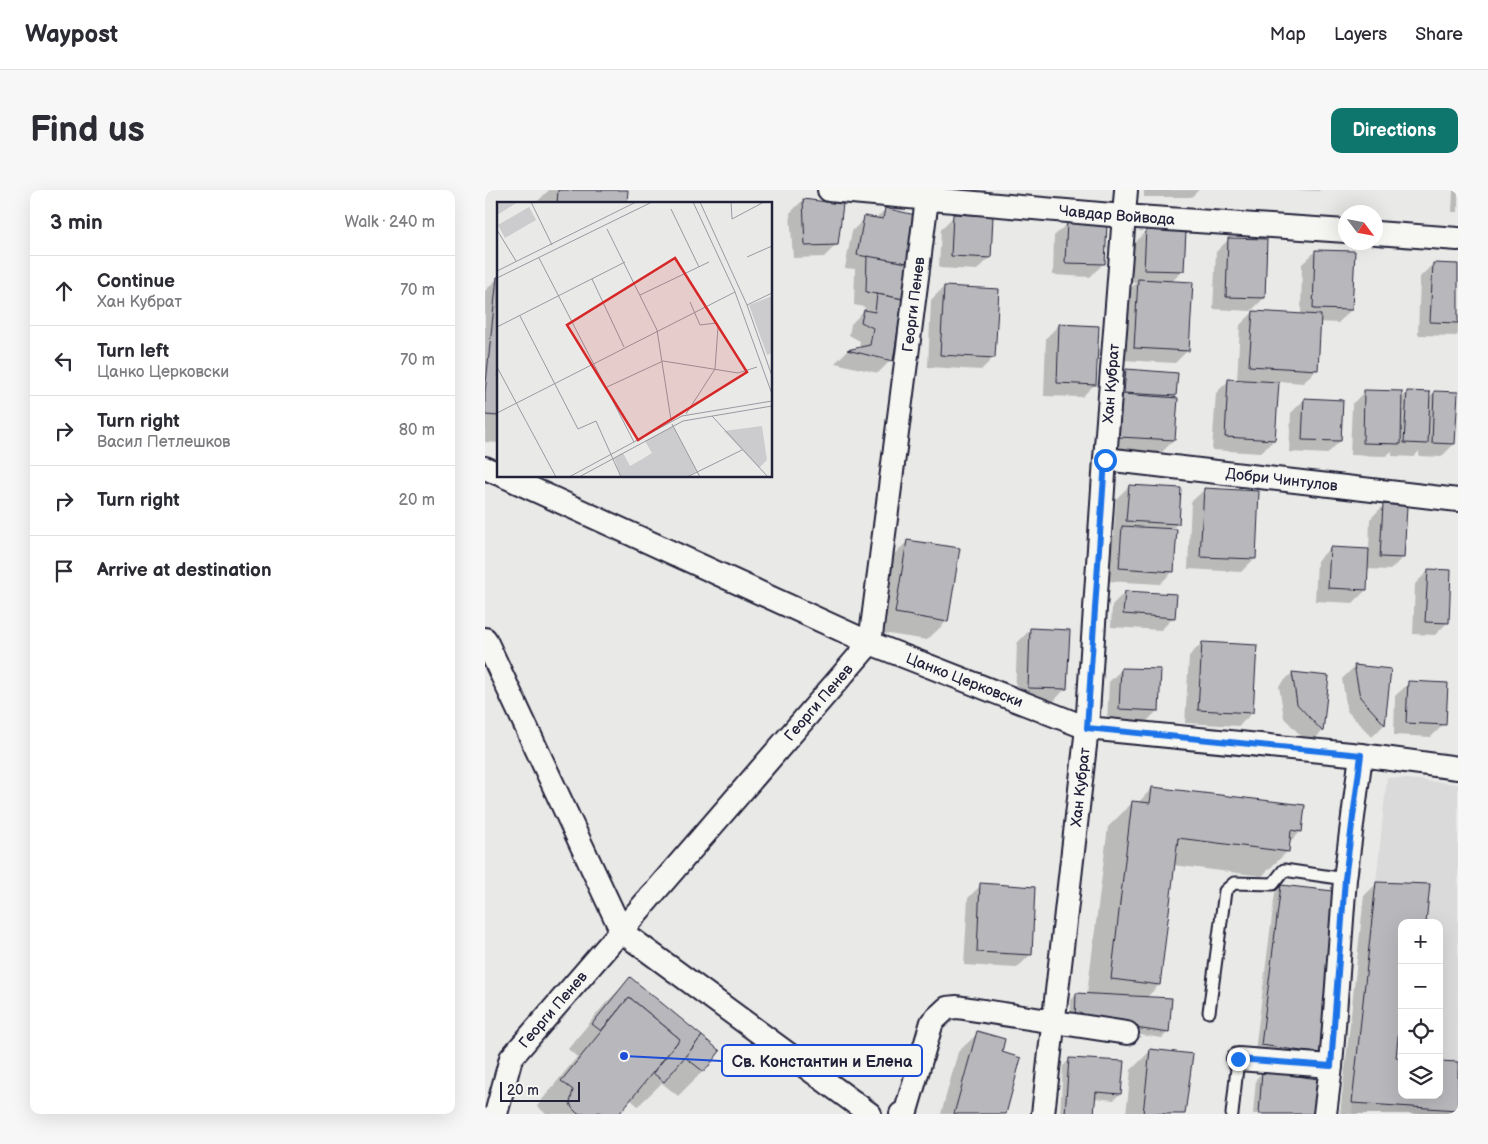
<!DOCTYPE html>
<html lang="en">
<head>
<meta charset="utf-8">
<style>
  :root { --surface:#fff; --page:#f7f7f7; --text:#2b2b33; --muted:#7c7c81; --line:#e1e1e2; --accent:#0f766e }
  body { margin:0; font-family:"Balsamiq Sans",sans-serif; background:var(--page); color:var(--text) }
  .controls { position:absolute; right:15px; bottom:15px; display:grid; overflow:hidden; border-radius:10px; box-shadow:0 5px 20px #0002 }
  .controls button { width:45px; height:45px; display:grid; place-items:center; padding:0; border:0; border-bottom:1px solid var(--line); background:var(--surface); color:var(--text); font:25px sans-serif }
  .compass { position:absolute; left:853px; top:15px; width:45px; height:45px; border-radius:50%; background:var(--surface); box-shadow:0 5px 20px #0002; rotate:122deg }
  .scale { position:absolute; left:15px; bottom:12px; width:80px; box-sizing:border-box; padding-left:5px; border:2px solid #22223b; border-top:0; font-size:14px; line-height:18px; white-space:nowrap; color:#22223b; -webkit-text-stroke:4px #f6f6f2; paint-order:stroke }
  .stop { position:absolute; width:15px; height:15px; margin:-11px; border:4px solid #1a73e8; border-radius:50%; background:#fff }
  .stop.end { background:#1a73e8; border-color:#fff; box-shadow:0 1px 5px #0008 }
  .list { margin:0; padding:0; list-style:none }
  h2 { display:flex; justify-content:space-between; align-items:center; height:65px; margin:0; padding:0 20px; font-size:21px }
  h2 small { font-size:16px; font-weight:400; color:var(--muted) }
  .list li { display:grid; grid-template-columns:32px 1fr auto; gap:15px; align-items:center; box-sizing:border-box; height:70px; padding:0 20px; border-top:1px solid var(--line) }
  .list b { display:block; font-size:19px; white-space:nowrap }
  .list p { margin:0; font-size:16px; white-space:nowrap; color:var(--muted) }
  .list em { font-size:16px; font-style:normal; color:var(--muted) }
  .icon { flex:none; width:28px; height:28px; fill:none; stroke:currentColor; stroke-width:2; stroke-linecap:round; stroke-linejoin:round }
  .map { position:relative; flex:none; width:973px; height:924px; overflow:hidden; border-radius:10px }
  header { display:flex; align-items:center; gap:30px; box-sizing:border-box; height:70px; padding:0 25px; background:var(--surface); border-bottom:1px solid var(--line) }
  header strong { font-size:24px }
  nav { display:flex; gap:28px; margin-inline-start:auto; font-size:18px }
  .intro { display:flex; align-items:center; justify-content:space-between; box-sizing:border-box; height:120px; padding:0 30px }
  h1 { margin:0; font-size:35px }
  .button { padding:12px 22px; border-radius:10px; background:var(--accent); color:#fff; font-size:18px; font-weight:700 }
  main { display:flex; gap:30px; padding:0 30px }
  aside { flex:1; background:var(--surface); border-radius:10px; box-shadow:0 5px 20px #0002 }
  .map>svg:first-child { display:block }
  .built { fill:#dadada; fill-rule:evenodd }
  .shadow { fill:#0003 }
  .building { fill:#b8b8bc; stroke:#22223b }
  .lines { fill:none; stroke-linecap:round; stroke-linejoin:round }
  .service-casing { stroke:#22223b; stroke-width:15 }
  .minor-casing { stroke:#22223b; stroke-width:26 }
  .service { stroke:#f6f6f2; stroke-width:11 }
  .minor { stroke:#f6f6f2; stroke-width:22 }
  .route { stroke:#1a73e8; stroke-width:6 }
  .labels { text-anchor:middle; stroke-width:5; stroke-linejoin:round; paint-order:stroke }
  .street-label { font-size:15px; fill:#22223b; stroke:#f6f6f2 }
  .inset-road { fill:none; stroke:#9999a2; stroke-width:1 }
  .view { fill:#d62828; fill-opacity:0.15; stroke:#d62828; stroke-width:2.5 }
  .inset-edge { fill:none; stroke:#22223b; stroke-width:2.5 }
  .leader { fill:none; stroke:#1d4ed8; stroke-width:2 }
  .callout-dot { fill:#1d4ed8; stroke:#f6f6f2; stroke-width:2 }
  .callout { fill:#f6f6f2; stroke:#1d4ed8; stroke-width:2 }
  .callout-label { font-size:16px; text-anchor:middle; font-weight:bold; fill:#22223b }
</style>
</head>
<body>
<header>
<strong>Waypost</strong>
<nav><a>Map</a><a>Layers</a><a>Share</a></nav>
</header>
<div class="intro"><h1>Find us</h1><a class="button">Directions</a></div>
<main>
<aside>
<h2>3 min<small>Walk · 240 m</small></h2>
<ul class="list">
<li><svg class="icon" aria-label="ahead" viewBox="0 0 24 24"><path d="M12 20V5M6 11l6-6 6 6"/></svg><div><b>Continue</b><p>Хан Кубрат</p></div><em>70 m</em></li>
<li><svg class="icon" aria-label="left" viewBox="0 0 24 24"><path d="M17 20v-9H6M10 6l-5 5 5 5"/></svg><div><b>Turn left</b><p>Цанко Церковски</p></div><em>70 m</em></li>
<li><svg class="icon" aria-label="right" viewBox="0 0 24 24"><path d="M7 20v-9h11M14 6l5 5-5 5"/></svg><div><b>Turn right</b><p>Васил Петлешков</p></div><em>80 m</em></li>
<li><svg class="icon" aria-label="right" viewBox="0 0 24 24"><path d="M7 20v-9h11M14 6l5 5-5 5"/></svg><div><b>Turn right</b></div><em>20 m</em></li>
<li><svg class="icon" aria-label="arrive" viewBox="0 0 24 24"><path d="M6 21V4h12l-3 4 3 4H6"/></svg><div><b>Arrive at destination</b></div></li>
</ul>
</aside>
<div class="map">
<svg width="973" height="924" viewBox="0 0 973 924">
  <rect width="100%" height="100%" fill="#e9e9e7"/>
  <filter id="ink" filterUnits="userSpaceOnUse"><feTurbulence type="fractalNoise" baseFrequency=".02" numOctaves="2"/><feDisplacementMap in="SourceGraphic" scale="10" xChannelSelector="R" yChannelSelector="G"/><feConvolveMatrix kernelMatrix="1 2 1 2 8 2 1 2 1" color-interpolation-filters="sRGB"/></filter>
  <g filter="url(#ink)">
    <!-- built -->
    <path class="built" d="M902,587l71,7v330h-106zM917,733h37v172h-37z"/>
    <!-- shadow -->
    <g class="shadow">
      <path d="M64,0h78l-2,14h-90z"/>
      <path d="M659,0h55l-8,7h-47z"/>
      <path d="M806,0h29l-1,1z"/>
      <path d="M968,0h5v22h-6z"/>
      <path d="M318,10l39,5 -5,39 -13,13 -31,1 -3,-45z"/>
      <path d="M401,19l5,151 -13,13 -43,-10 12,-12 12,-2 1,-8 -11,-6 2,-11 13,-13 1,-4 -11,-2 1,-36 -10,-1 7,-37 13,-13 10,1z"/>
      <path d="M469,26l36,41 -13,13 -38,-2 2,-39z"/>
      <path d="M583,33l35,41 -13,13 -37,-2 1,-39z"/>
      <path d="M662,40l36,41 -12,11 17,68 -13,13 -53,-3 3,-66 11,-11 -4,-1 2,-39z"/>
      <path d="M744,49l35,59 -13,13 -38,-2 3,-57z"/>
      <path d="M831,61l35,59 -13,13 -19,-1 -3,48 -13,13 -25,-2 -4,59 -13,13 -49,-3 4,-57 13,-13 8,1 3,-56 13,-13 48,3 1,-51z"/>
      <path d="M948,74l25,1v69l-2,2 -38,-1 2,-58z"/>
      <path d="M13,88h1v165l-14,-1v-151z"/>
      <path d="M459,97l50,70 -13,13 -53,-3 3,-67z"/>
      <path d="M574,135l36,59 -13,13 -38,-1 2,-58z"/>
      <path d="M641,181l49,24 -3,4 2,41 -13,13 -54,-3 6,-66z"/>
      <path d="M880,201l36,8 6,-7 22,6 5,-6 20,52 -13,13 -22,-1v-5l-5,6 -22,-1v-5l-6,5 -36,-1 2,-51z"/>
      <path d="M819,210l36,41 -13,13 -38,-2 2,-39z"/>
      <path d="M644,296l51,4 -3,34 -6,6 2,41 -13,13 -54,-3 3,-41 6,-6h-1l2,-35z"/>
      <path d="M720,299l49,70 -13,13 -53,-3 3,-67z"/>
      <path d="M898,316l20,51 -13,13 -23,-1 -1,21 -13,13 -38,-2 2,-40 13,-13 39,2 1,-31z"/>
      <path d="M423,351l39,80 -20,19 -51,-8 12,-72z"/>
      <path d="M943,381l20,51 -13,13 -22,-1 2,-50z"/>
      <path d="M640,402l49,25 -13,13 -50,-3 1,-22z"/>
      <path d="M545,440l36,58 -13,14 -38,-2 2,-57z"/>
      <path d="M717,453l50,70 -13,13 -54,-3 4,-67z"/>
      <path d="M870,476l35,4 -6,55 -12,12 -25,-26 -5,-32z"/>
      <path d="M637,479l35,42 -13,13 -37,-2 2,-40z"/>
      <path d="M807,483l36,4 -6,55 -13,12 -25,-26 -5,-32z"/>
      <path d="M924,493l35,41 -13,13 -37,-2 1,-39z"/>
      <path d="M667,598l149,43 -12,13 -1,7 -26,25 -89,-11 -14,120 -13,13 22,34 -6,6 -92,-13 1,-25 6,-6h10l21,-167 25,-25 5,1z"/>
      <path d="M892,693l25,40 -8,136 8,36h37v-33l19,1v51h-118l24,-218z"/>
      <path d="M496,695l49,70 -13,13 -53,-3 4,-67z"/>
      <path d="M797,697l38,167 -6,6 -59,-9 20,-158z"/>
      <path d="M145,789l89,73 -16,19 -25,25 -16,-13 -24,23 -8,-7 -12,15h-72l-9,-8 40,-49 -9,-8 37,-45z"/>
      <path d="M493,843l22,20 4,61h-63l17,-62z"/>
      <path d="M666,860l33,64h-58l5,-44z"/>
      <path d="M584,870l51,33 -6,7 -20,-2 -1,16h-33l3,-48z"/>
      <path d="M777,883l51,41h-60l3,-35z"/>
    </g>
    <!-- building -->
    <g class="building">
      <path d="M73,0h70l-1,14h-70z"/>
      <path d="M318,9l40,5 -5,41 -33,1z"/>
      <path d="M400,18l30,7 -8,48 -50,-8 7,-39 19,3z"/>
      <path d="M468,24l40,2 -2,42 -40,-2z"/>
      <path d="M582,31l40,2 -2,41 -40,-1z"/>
      <path d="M661,38l40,2 -2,41 -40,-1z"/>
      <path d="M743,48l39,1 -2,59 -39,-1z"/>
      <path d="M830,60l40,1 -3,59 -39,-1z"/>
      <path d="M382,66l40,7 -4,36 -37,-7z"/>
      <path d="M948,73l25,1v59l-28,-1z"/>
      <path d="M12,87h2v139l-14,-1v-22z"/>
      <path d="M653,89l55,3 -4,69 -55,-3z"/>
      <path d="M459,96l55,3 -4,69 -55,-3z"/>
      <path d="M392,104l26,5 -10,62 -46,-11 23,-5 3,-17 -12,-6 3,-12 11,2z"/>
      <path d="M768,121l68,4 -3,55 -69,-4z"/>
      <path d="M574,134l40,2 -3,59 -39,-2z"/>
      <path d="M641,179l52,4 -2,23 -52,-3z"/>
      <path d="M743,189l51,3 -4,58 -50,-3z"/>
      <path d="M879,200l38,1 -1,53 -38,-1z"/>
      <path d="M922,201l23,1 -2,52 -24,-1z"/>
      <path d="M949,201l24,1 -3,52 -23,-1z"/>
      <path d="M637,204l56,4 -3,42 -56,-3z"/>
      <path d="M819,208l39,2 -2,41 -39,-1z"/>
      <path d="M644,295l52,3 -2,36 -53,-3z"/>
      <path d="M719,298l55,3 -3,68 -56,-2z"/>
      <path d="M898,314l24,2 -3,52 -24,-1z"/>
      <path d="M637,336l55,3 -3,43 -55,-4z"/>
      <path d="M422,350l53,8 -12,74 -53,-9z"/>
      <path d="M845,357l39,2 -2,41 -39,-2z"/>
      <path d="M943,379l23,1 -2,53 -24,-1z"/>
      <path d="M640,401l52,3 -2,24 -52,-4z"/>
      <path d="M545,438l40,2 -3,59 -39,-1z"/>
      <path d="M717,452l55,3 -4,68 -55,-3z"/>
      <path d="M869,475l37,4 -6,56 -25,-28z"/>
      <path d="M636,478l40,1 -2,42 -40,-2z"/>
      <path d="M807,482l37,4 -6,56 -26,-28z"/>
      <path d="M923,491l40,2 -2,42 -40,-2z"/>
      <path d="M667,597l153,18 -3,27 -11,-2 -2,22 -111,-14 -18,147 -49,-6 21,-178 18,2z"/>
      <path d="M891,692l54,2 -4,39h-24v76l-6,58 6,1v37h37v-34l19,1v48l-106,-7z"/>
      <path d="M495,693l55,4 -3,68 -55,-3z"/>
      <path d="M796,695l52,6 -11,163 -61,-9z"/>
      <path d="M145,787l72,59 -38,46 -11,-9 27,-34 -51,-42 -28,34 -9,-7z"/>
      <path d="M591,803l96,5 -3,35 -94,-14z"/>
      <path d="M144,807l51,42 -61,75h-17l-3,-2 -3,2h-18l-6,-6 -2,-5 3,-13 -12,-9z"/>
      <path d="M492,841l28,8 -3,13 19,6 -15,56h-52z"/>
      <path d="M217,846l18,15 -16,21 -19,-15z"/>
      <path d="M665,859l43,5 -8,60h-42z"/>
      <path d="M584,868l55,3 -3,33 -25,-2 -2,22h-29z"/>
      <path d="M777,881l56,8 -3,35h-56z"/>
    </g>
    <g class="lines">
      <defs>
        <g id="service">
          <path d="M724,822l16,-121 9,-8 39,1 11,-14 61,9"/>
          <path d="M747,924l6,-55"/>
        </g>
        <g id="minor">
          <path id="s1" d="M344,0l294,26 223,15"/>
          <path d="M891,43l82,6"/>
          <path id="s2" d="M620,269l353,41"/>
          <path d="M0,278l14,6"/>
          <path id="s3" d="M19,286l366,167 217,85 274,27 97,13"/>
          <path d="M0,449l137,293 248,182"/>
          <path d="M753,869l93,7"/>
          <path id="s4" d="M11,924l15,-56 359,-415 57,-444"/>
          <path d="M416,924l5,-3 26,-89 15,-14 10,-1 170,26"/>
          <path id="s5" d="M558,924l44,-386 18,-269 21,-269"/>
          <path d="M840,924l6,-48 14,-187 16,-124"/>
        </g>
      </defs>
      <!-- service casing -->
      <use href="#service" class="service-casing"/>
      <!-- minor casing -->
      <use href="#minor" class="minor-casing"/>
      <!-- service -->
      <use href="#service" class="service"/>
      <!-- minor -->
      <use href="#minor" class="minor"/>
    </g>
  </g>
  <g class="lines" filter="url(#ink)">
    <!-- route -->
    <path class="route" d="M620,270l-18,268 274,27 -16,124 -14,187 -93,-7"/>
  </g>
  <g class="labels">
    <!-- street labels -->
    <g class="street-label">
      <text dy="5" stroke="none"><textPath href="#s1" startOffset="289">Чавдар Войвода</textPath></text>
      <text dy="5" stroke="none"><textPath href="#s4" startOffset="948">Георги Пенев</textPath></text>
      <text dy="5" stroke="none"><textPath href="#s5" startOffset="734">Хан Кубрат</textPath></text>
      <text dy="5" stroke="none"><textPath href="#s2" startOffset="178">Добри Чинтулов</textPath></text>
      <text dy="5" stroke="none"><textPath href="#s3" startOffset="504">Цанко Церковски</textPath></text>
      <text dy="5" stroke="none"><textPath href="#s4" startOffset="528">Георги Пенев</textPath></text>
      <text dy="5" stroke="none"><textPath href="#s5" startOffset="329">Хан Кубрат</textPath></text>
      <text dy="5" stroke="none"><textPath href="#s4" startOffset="122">Георги Пенев</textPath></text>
    </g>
  </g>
  <!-- overview -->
  <g transform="translate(12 12)">
    <rect width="275" height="275" fill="#e9e9e7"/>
    <path d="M0,0h21l-21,13zM32,5l7,13 -31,18 -7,-13zM275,94v57l-5,2 -18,-50zM176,224l24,45 -10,6h-66l-7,-19 9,-5 7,13 14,-8 8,-5 -7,-12zM265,224l5,34 -8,8 -35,-37z" fill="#ccccce"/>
    <path class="inset-road" d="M34,0l21,43M196,0l42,90 37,102M203,0l47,103 25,71M234,0l1,17 32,-17M174,7l28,58M110,27l50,101 14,90M0,28l19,31M250,55l25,-11M42,56l95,184M0,69l139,-69M0,76l155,-76M95,77l32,68M143,93l69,-33M250,103l25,-12M23,114l58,113 18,-8 25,56M0,125l128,-65M0,165l59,110M110,185l56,-26 75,12 19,-6M0,211l238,-121M189,212l29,-45 3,-42 -2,-4 -16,2 -10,-23M215,214l56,61M175,222l28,53M72,275l113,-61 90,-15M82,275l104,-56 89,-15M190,275l55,-27"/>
    <path class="view" d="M178,56l72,114 -109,68 -71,-115z"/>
    <rect width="275" height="275" class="inset-edge"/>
  </g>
  <!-- callouts -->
  <path class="leader" d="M139 866L237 871"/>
  <circle class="callout-dot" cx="139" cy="866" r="5"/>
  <rect class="callout" x="237" y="855" width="200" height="31" rx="5"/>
  <g class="callout-label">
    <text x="337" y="877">Св. Константин и Елена</text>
  </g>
</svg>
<div class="controls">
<button>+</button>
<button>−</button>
<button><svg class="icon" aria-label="locate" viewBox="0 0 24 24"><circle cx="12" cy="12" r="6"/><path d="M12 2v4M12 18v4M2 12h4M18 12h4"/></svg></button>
<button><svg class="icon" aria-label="layers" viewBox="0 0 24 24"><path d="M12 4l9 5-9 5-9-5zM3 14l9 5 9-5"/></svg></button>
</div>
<svg class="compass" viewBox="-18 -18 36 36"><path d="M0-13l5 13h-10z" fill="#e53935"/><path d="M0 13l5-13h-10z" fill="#7c7c81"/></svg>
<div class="scale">20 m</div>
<div class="stop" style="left:620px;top:270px"></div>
<div class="stop end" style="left:753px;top:869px"></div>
</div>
</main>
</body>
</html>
